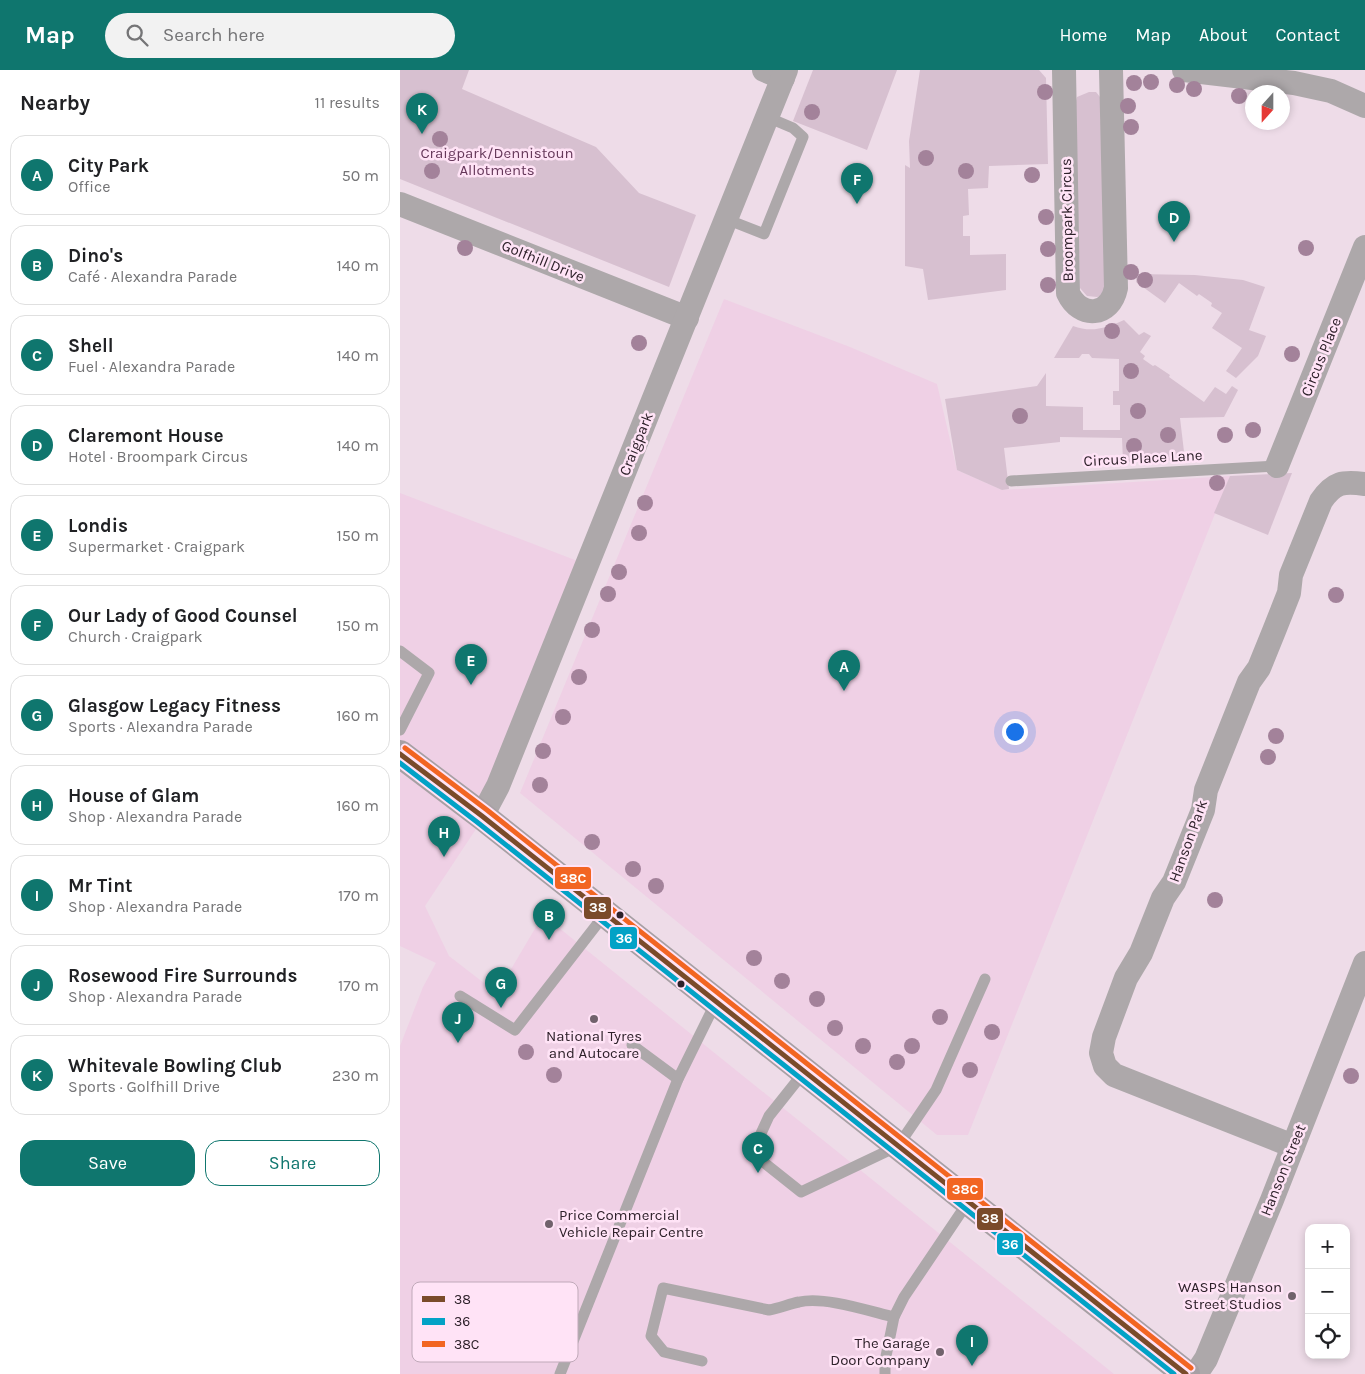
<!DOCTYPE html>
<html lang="en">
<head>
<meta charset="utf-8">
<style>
  :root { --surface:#fff; --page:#f2f2f2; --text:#202124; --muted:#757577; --line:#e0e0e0; --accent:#0f766e }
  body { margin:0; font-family:Karla,sans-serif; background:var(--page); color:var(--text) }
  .controls { position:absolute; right:15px; bottom:15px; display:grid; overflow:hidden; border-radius:10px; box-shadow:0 2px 8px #0003 }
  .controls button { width:45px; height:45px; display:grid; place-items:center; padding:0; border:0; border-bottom:1px solid var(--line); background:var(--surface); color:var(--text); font:25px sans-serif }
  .compass { position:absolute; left:845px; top:15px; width:45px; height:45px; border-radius:50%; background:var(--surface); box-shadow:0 2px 8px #0003; rotate:201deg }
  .you { position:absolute; left:614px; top:661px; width:18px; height:18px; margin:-12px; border:4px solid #fff; border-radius:50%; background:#1a73e8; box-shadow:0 0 0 8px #1a73e833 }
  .badge { display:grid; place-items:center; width:32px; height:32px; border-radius:50%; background:var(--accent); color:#fff; font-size:16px; font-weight:700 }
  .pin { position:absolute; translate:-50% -41px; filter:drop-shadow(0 1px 2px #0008) }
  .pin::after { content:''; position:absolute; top:26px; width:18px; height:15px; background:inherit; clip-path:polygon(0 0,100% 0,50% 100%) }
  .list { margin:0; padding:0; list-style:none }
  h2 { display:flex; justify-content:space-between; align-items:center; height:65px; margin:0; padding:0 20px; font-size:21px }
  h2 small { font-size:16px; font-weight:400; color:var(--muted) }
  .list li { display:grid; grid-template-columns:32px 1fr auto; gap:15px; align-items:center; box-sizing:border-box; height:80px; margin:0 10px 10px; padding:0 10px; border:1px solid var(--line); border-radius:15px }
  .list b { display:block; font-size:19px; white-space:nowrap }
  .list p { margin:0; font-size:16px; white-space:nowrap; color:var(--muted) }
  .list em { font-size:16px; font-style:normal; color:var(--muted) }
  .actions { display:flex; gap:10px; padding:15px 20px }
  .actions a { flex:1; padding:11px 0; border:1px solid var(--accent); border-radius:15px; text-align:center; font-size:18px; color:var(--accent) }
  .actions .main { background:var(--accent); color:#fff }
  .icon { flex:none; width:28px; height:28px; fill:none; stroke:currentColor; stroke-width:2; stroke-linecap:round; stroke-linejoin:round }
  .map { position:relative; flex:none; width:965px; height:1304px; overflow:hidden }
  header { display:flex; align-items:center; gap:30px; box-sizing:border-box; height:70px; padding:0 25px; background:var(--accent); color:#fff }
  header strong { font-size:24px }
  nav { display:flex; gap:28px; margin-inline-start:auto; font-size:18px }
  .search { width:350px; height:45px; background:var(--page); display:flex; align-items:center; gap:12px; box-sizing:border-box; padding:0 18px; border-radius:28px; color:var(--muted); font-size:19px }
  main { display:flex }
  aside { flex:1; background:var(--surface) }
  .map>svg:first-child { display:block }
  .built { fill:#efd0e5 }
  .green { fill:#d7c0d0 }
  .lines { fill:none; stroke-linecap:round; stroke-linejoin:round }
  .service { stroke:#ada8aa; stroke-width:11 }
  .minor { stroke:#ada8aa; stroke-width:24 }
  .primary { stroke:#a7a0a4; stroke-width:28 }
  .bus-1-casing { stroke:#ffe3f6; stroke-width:9 }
  .bus-2-casing { stroke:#ffe3f6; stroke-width:9 }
  .bus-3-casing { stroke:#ffe3f6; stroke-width:9 }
  .bus-1 { stroke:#7a4b2a; stroke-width:5 }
  .bus-2 { stroke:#02a2c6; stroke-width:5 }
  .bus-3 { stroke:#f26522; stroke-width:5 }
  .tree { fill:#a3829a }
  .bus-dot { fill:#2e212a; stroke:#ffe3f6; stroke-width:2 }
  .poi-dot { fill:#71626c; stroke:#ffe3f6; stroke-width:2 }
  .labels { text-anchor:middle; stroke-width:5; stroke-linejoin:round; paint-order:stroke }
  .park-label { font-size:15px; fill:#66385a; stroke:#ffe3f6 }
  .street-label { font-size:15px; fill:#2e212a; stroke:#ffe3f6 }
  .poi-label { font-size:15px; fill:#2e212a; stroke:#ffe3f6; text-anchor:end }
  .key { fill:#ffe3f6; stroke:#c0a9b9; stroke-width:1 }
  .key-label { font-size:14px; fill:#2e212a }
  .line-badge { stroke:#ffe3f6; stroke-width:2 }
  .badge-label { font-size:14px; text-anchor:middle; font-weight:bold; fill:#fff }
</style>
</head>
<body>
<header>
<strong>Map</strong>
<div class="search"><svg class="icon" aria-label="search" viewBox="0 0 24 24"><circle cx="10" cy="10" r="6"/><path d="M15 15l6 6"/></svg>Search here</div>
<nav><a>Home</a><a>Map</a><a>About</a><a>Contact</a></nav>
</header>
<main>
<aside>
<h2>Nearby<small>11 results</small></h2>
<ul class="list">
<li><span class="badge">A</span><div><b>City Park</b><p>Office</p></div><em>50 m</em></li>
<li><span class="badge">B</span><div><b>Dino's</b><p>Café · Alexandra Parade</p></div><em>140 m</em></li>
<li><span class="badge">C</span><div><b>Shell</b><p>Fuel · Alexandra Parade</p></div><em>140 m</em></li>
<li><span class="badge">D</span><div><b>Claremont House</b><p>Hotel · Broompark Circus</p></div><em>140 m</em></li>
<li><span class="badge">E</span><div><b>Londis</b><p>Supermarket · Craigpark</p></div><em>150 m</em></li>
<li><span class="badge">F</span><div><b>Our Lady of Good Counsel</b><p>Church · Craigpark</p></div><em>150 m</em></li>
<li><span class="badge">G</span><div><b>Glasgow Legacy Fitness</b><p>Sports · Alexandra Parade</p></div><em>160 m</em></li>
<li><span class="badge">H</span><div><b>House of Glam</b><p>Shop · Alexandra Parade</p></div><em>160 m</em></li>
<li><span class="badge">I</span><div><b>Mr Tint</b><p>Shop · Alexandra Parade</p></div><em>170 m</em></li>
<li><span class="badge">J</span><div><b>Rosewood Fire Surrounds</b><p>Shop · Alexandra Parade</p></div><em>170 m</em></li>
<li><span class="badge">K</span><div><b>Whitevale Bowling Club</b><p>Sports · Golfhill Drive</p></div><em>230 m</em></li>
</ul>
<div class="actions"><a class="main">Save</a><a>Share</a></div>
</aside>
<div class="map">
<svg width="965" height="1304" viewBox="0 0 965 1304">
  <rect width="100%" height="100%" fill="#eedce8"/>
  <!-- built -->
  <g class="built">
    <path d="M324,229l126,48 87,37 20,86 45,20 228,-14 -262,659h-31l-417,-342z"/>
    <path d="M0,423l188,72 -106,255 -57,86 24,50 48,37 46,-78 571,459h-714v-328l23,-59 13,-24 -36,-17z"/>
  </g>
  <!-- green -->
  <g class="green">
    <path d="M0,0h69l-7,19 134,58 43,46 57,22 -27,72 -269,-108z"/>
    <path d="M413,0h84l-30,80 -74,-29z"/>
    <path d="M520,0h119l7,8 2,86 -59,2 -1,22 -20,1 1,26 -6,1v20h7v19l36,-1v36l-78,10 -5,-31 -18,-3v-101l5,3 -1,-27z"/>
    <path d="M689,22h7l4,5 7,186 -4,12 -6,2 -10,-1 -7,-8 -5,-183 2,-8z"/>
    <path d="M736,204l59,1 48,5 22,7 -16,43 17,6 -8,20 -22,22 -10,-7 16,-23 -30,-20 10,-15 -11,-7 1,-3 -13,-9 -2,2 -18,-13 -14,20 -29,-21z"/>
    <path d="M724,250l15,15 5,-3 7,4 -11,16 5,4 -2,3 10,7 2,-1 15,10 -1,2 35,25 11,-15 11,7 6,-8 6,4 -14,27 -44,1 5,42 -62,2 -1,-24 -62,-1v5l-56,6 5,41 -7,1 -45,-20 -12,-71 92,-13 9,-13v33l37,1v23h37v-25h-7v-14h6v-32l-27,-1 -3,-4h-7l-3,4h-25l19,-32c19,7 33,2 51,-6z"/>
    <path d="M892,403l-24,62 -54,-22 16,-37z"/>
  </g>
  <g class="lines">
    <!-- service -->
    <g class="service">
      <path d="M326,149l38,15 39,-97 -10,-9 -26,-11"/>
      <path d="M611,411l266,-15"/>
      <path d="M0,581l29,22 -29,57"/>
      <path d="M60,926l55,34 90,-116"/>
      <path d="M232,975l46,34"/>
      <path d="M404,1002l-35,44 -17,37 49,39 97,-46 38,-56 49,-111"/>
      <path d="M302,1291l-38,-9 -13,-16 12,-48 106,22c11,-2 20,-6 30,-8 25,-6 70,9 95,15"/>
      <path d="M160,1304l118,-295 38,-77"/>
      <path d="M485,1304v-13l9,-44 10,-20 64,-95"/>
    </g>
    <!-- minor -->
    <g class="minor">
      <path d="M364,0l19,8"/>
      <path d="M664,0l4,223c12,26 42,24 48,-5l-5,-218"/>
      <path d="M784,0l110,13 37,8 34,15"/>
      <path d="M0,134l287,114"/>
      <path d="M877,396l88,-219"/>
      <path d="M82,746l16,-30 288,-716"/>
      <path d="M893,1076l-179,-71 -9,-9 -4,-13 3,-16 22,-59 15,-25 22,-55 11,-16 29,-72 3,-20 43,-108 10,-14 15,-37 15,-38 2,-18 30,-74c13,-19 22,-20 44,-17"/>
      <path d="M796,1304l10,-15 66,-159 93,-237"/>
    </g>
    <!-- primary -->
    <path class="primary" d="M0,684l82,62 704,558"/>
    <defs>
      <path id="bus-1" d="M0,684l82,62 704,558"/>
      <path id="bus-2" d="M0,693l77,59 697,552"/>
      <path id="bus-3" d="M5,678l82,62 704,558"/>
    </defs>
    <!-- bus-1 casing -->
    <use href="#bus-1" class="bus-1-casing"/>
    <!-- bus-2 casing -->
    <use href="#bus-2" class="bus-2-casing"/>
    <!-- bus-3 casing -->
    <use href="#bus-3" class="bus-3-casing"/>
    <!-- bus-1 -->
    <use href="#bus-1" class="bus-1"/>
    <!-- bus-2 -->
    <use href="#bus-2" class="bus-2"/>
    <!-- bus-3 -->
    <use href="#bus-3" class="bus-3"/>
  </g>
  <!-- trees -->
  <g class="tree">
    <circle cx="751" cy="12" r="8"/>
    <circle cx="734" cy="13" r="8"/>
    <circle cx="777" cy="15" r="8"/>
    <circle cx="794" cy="19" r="8"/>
    <circle cx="645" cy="22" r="8"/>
    <circle cx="839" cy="26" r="8"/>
    <circle cx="728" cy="36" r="8"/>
    <circle cx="412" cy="42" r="8"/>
    <circle cx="731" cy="57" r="8"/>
    <circle cx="40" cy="69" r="8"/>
    <circle cx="526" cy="88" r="8"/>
    <circle cx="32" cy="101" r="8"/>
    <circle cx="566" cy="101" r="8"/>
    <circle cx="632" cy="105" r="8"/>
    <circle cx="646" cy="147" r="8"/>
    <circle cx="65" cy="178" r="8"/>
    <circle cx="906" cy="178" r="8"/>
    <circle cx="648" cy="179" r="8"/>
    <circle cx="731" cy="202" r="8"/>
    <circle cx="745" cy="210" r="8"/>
    <circle cx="648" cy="215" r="8"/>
    <circle cx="712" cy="261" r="8"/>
    <circle cx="239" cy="273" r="8"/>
    <circle cx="892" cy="284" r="8"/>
    <circle cx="731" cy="301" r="8"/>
    <circle cx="738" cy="341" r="8"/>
    <circle cx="620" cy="346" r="8"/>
    <circle cx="853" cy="360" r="8"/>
    <circle cx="768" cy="365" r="8"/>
    <circle cx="825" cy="365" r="8"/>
    <circle cx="734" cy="376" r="8"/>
    <circle cx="817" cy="413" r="8"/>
    <circle cx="245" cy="433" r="8"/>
    <circle cx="239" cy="463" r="8"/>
    <circle cx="219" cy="502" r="8"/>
    <circle cx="208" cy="524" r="8"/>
    <circle cx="936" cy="525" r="8"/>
    <circle cx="192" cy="560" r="8"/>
    <circle cx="179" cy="607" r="8"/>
    <circle cx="163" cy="647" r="8"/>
    <circle cx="876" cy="666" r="8"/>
    <circle cx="143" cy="681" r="8"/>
    <circle cx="868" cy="687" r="8"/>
    <circle cx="140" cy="715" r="8"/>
    <circle cx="192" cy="772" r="8"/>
    <circle cx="233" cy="799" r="8"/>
    <circle cx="256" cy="816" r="8"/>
    <circle cx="815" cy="830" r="8"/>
    <circle cx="354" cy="888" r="8"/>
    <circle cx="382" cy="911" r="8"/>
    <circle cx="417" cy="929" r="8"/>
    <circle cx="540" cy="947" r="8"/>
    <circle cx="435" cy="958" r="8"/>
    <circle cx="592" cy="962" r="8"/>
    <circle cx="463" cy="976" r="8"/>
    <circle cx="512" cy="976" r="8"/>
    <circle cx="126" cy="982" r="8"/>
    <circle cx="497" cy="992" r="8"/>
    <circle cx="570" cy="1000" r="8"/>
    <circle cx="154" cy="1005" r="8"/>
    <circle cx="951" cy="1006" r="8"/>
  </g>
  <!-- markers -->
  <g class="bus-dot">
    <circle cx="220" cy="845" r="4.5"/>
    <circle cx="281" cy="914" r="4.5"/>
  </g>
  <g class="poi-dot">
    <circle cx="194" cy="949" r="5"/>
    <circle cx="149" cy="1154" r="5"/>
    <circle cx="892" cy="1226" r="5"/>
    <circle cx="540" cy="1282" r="5"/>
  </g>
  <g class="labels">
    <!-- park labels -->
    <g class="park-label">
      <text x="97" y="88">Craigpark/Dennistoun<tspan x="97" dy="17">Allotments</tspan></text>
    </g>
    <!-- street labels -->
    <g class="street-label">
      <text transform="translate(667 150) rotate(-91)" y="5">Broompark Circus</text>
      <text transform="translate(143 191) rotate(22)" y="5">Golfhill Drive</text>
      <text transform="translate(921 287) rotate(-68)" y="5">Circus Place</text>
      <text transform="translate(236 374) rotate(-68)" y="5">Craigpark</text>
      <text transform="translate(743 388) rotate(-3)" y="5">Circus Place Lane</text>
      <text transform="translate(788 771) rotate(-70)" y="5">Hanson Park</text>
      <text transform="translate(883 1100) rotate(-68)" y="5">Hanson Street</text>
    </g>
    <!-- poi labels -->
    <g class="poi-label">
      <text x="194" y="971" text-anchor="middle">National Tyres<tspan x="194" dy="17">and Autocare</tspan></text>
      <text x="159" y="1150" text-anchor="start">Price Commercial<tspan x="159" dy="17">Vehicle Repair Centre</tspan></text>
      <text x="882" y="1222">WASPS Hanson<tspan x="882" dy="17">Street Studios</tspan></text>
      <text x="530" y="1278">The Garage<tspan x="530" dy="17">Door Company</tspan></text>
    </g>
  </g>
  <!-- legend -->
  <rect x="12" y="1212" width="166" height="80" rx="8" class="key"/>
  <rect x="22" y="1226" width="23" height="6" fill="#7a4b2a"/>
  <rect x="22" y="1248" width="23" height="7" fill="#02a2c6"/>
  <rect x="22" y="1271" width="23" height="6" fill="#f26522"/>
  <g class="key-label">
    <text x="54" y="1234">38</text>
    <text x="54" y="1256">36</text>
    <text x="54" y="1279">38C</text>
  </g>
  <g class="line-badge">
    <rect x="154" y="796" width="38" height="24" rx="5" fill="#f26522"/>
    <rect x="183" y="826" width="29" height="24" rx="5" fill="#7a4b2a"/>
    <rect x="209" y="856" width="29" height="24" rx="5" fill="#02a2c6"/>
    <rect x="546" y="1107" width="38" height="24" rx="5" fill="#f26522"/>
    <rect x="576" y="1137" width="28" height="24" rx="5" fill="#7a4b2a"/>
    <rect x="596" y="1162" width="28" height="24" rx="5" fill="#02a2c6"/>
  </g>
  <g class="badge-label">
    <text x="173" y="813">38C</text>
    <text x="198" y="842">38</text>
    <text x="224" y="873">36</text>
    <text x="565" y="1124">38C</text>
    <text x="590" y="1153">38</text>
    <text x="610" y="1179">36</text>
  </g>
</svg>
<div class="controls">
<button>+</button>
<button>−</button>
<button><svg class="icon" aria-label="locate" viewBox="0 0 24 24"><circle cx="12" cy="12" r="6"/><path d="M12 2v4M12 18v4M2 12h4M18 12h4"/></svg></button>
</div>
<svg class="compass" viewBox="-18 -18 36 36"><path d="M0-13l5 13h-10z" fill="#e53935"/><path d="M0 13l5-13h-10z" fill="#757577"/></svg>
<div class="you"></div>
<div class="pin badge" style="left:444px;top:621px">A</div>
<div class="pin badge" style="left:149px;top:870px">B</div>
<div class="pin badge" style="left:358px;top:1103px">C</div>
<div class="pin badge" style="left:774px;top:172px">D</div>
<div class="pin badge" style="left:71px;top:615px">E</div>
<div class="pin badge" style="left:457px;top:134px">F</div>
<div class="pin badge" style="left:101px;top:938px">G</div>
<div class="pin badge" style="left:44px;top:787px">H</div>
<div class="pin badge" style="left:572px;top:1296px">I</div>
<div class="pin badge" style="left:58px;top:973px">J</div>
<div class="pin badge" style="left:22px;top:64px">K</div>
</div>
</main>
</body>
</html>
